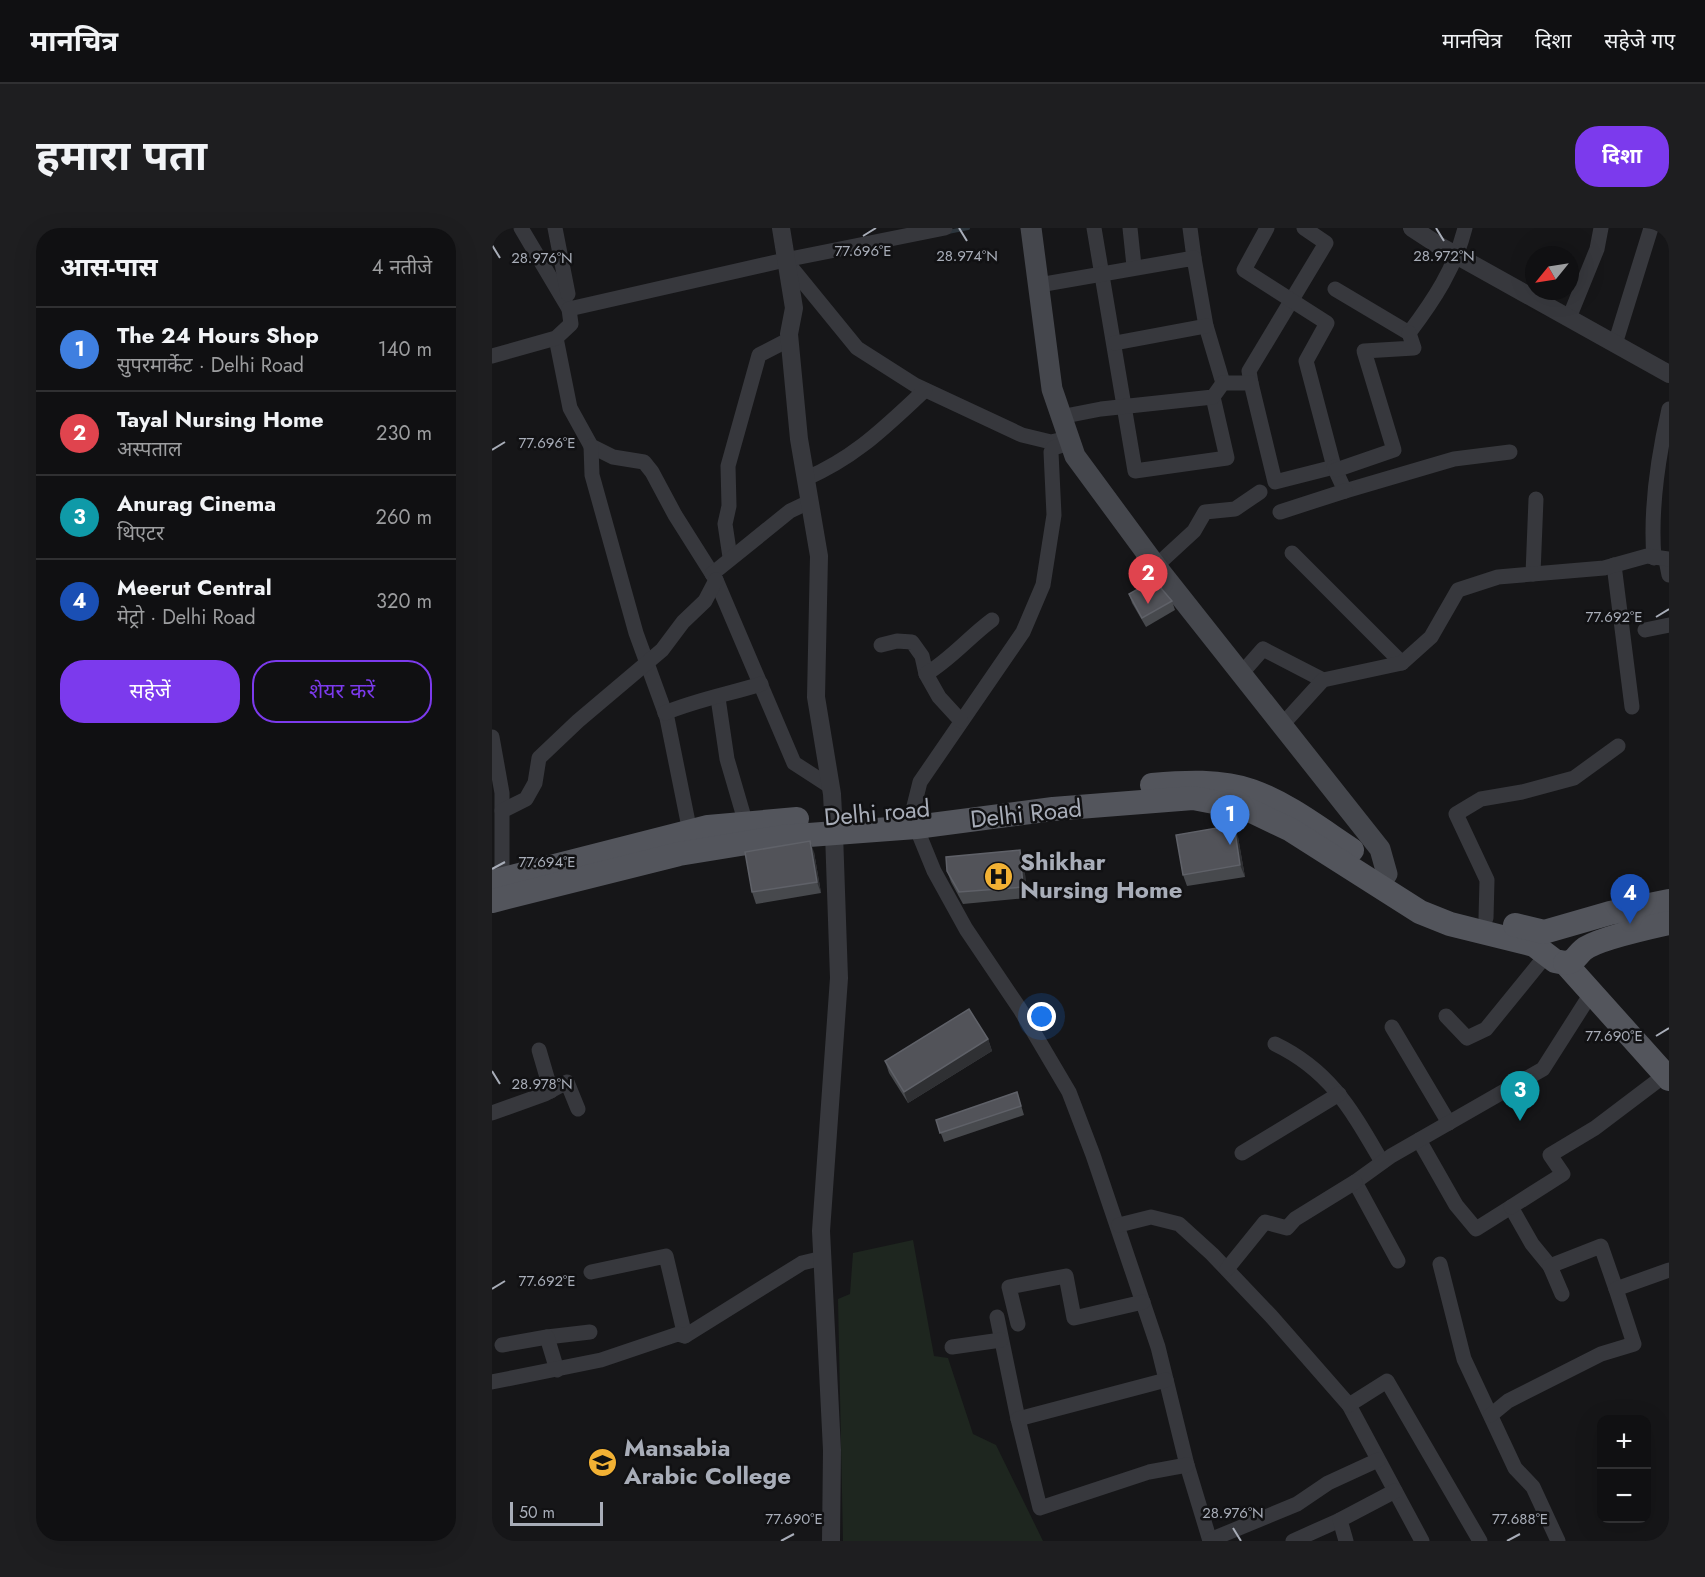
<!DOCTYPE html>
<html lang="hi">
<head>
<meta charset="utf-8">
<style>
  :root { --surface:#101012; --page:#1e1e20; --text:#f1f3f6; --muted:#9c9d9f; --line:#303032; --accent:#7c3aed }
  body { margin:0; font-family:Jost,"Noto Sans Devanagari",sans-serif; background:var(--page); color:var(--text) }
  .controls { position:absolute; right:18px; bottom:18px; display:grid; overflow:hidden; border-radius:12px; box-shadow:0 6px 24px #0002 }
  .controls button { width:54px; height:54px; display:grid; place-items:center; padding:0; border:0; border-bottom:2px solid var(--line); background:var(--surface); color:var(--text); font:30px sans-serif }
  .compass { position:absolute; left:1033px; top:18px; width:54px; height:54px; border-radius:50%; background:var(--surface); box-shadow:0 6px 24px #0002; rotate:240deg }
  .scale { position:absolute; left:18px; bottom:15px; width:93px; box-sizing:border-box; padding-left:6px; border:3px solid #a8adb8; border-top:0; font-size:16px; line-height:21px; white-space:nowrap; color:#a8adb8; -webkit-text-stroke:4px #111113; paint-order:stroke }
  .you { position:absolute; left:550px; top:789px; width:21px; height:21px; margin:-15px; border:4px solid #fff; border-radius:50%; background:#1a73e8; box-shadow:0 0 0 9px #1a73e833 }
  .badge { display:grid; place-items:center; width:39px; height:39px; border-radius:50%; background:var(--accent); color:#fff; font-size:20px; font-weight:700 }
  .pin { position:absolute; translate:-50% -50px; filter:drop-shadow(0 2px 3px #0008) }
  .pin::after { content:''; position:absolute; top:32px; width:21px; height:18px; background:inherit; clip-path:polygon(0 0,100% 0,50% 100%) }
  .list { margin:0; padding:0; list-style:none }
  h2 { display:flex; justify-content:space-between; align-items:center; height:78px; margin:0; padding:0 24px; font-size:26px }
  h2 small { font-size:20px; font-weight:400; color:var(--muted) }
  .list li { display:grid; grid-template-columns:39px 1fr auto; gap:18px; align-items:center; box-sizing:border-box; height:84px; padding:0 24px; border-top:2px solid var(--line) }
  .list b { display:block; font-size:22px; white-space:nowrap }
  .list p { margin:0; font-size:20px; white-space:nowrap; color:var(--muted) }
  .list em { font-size:20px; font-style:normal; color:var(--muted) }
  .actions { display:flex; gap:12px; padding:18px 24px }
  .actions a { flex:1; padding:14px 0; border:2px solid var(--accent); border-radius:24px; text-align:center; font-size:21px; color:var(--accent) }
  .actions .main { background:var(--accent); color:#fff }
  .map { position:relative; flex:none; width:1177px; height:1313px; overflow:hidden; border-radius:24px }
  header { display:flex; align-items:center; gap:36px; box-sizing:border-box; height:84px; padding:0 30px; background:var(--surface); border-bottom:2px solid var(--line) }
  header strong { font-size:28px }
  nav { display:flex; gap:33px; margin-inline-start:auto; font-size:21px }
  .intro { display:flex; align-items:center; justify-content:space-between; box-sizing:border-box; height:144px; padding:0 36px }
  h1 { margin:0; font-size:42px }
  .button { padding:15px 27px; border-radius:24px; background:var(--accent); color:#fff; font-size:21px; font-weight:700 }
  main { display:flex; gap:36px; padding:0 36px }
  aside { flex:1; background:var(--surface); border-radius:24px; box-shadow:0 6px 24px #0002 }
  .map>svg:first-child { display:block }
  .green { fill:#1e261f }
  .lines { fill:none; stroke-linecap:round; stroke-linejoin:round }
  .stream { stroke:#2c353c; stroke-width:4 }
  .minor { stroke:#37383d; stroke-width:15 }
  .tertiary { stroke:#37383d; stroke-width:18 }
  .secondary { stroke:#45474d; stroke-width:21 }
  .primary { stroke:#53555c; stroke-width:24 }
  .wall { fill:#47494d }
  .shaded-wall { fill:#2f3033 }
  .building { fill:#525359; stroke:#5f6168; stroke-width:1.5 }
  .ticks { fill:none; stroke:#a8adb8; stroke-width:2 }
  .labels { text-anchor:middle; stroke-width:5; stroke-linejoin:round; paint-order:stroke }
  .street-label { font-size:24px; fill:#a8adb8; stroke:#111113 }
  .poi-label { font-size:24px; font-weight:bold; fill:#a8adb8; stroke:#111113; text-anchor:start }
  .ticks-label { font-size:15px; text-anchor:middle; fill:#a8adb8; stroke:#111113; stroke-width:5; stroke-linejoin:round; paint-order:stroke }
</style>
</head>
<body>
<header>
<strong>मानचित्र</strong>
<nav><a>मानचित्र</a><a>दिशा</a><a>सहेजे गए</a></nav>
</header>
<div class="intro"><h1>हमारा पता</h1><a class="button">दिशा</a></div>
<main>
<aside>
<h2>आस-पास<small>4 नतीजे</small></h2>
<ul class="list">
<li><span class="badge" style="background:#3f7fe0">1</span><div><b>The 24 Hours Shop</b><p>सुपरमार्केट · Delhi Road</p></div><em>140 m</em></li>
<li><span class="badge" style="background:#e0444e">2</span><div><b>Tayal Nursing Home</b><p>अस्पताल</p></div><em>230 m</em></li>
<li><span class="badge" style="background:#0f9aa8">3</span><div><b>Anurag Cinema</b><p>थिएटर</p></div><em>260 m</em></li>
<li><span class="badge" style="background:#1a4fb4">4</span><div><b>Meerut Central</b><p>मेट्रो · Delhi Road</p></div><em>320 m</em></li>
</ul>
<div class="actions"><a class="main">सहेजें</a><a>शेयर करें</a></div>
</aside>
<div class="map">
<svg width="1177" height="1313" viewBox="0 0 1177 1313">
  <rect width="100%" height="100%" fill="#161618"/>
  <!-- green -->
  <path class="green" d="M421,1012l21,116 14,2 25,76 23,11 47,96h-200l-5,-242 12,-5 3,-41z"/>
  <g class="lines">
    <!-- stream -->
    <path class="stream" d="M456,4l20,-4"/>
    <!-- minor -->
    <g class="minor">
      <path d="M29,0l48,81"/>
      <path d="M63,0l13,66"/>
      <path d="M602,0l41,243 92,-13 -14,-61"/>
      <path d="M638,0l4,38"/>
      <path d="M698,0l4,30"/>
      <path d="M294,33l71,87 58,37 107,50 29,7 13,-3"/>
      <path d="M547,57l155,-27 12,68 17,57"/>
      <path d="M843,61l74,44c25,-33 46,-65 56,-105"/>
      <path d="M1077,90l28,-69 4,-21"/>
      <path d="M64,110l14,70 21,38 22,11 31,5 8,10 23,43 41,65 78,183 37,24"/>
      <path d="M623,115l91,-17"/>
      <path d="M1123,116l36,-116"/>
      <path d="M0,128l64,-18 15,-14 -2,-15 216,-49 160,-32"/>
      <path d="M759,155l-2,-12 77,-128 -22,-15"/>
      <path d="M568,189l41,-8 112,-12 10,-14h28l24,99 59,-15 -28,-106 21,-38 -83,-53 23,-42"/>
      <path d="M577,215l-16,5 -2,4 3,63 -11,70 -20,47 -103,150 -7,28 3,17 18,44 32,58 54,80 49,83 24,63 65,192 29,118 23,76"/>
      <path d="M99,218l1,29 44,158 31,85 23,114"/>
      <path d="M842,239l11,24 109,-32 56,-7"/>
      <path d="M844,242l58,-20 -30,-99 50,-3 -5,-15"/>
      <path d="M313,251c51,-22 80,-52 120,-89"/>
      <path d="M788,284l65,-21"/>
      <path d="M800,325l110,110"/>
      <path d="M238,329l-5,-33 4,-18 -1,-40 31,-111 31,-16"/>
      <path d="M1162,330c-4,-49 4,-101 15,-149"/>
      <path d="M1174,332l3,15"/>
      <path d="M1122,337l18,142"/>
      <path d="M664,338l38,-35 11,-19 30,-3 25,-17"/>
      <path d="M220,346l78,-63 19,-9"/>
      <path d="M1041,346l3,-75"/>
      <path d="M1153,402l24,-5"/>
      <path d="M389,417l16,-4 15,1 10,14 4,18"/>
      <path d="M749,446l22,-25 60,31"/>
      <path d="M226,470l9,61 19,65"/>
      <path d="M173,485c31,-13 64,-19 96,-29"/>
      <path d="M469,493l-22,-24 -13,-23c25,-15 43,-37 66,-54"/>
      <path d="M790,497l41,-45 79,-17 29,-26 27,-47 40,-13 106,-9 43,-12 22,3"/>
      <path d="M0,509l10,56v18"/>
      <path d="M10,651v-68l24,-12 9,-16 4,-25 39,-37 84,-71 21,-28 22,-21 11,-21"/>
      <path d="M994,690l1,-38 -31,-66 25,-15 41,-7 52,-14 44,-32"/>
      <path d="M954,788l21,22 19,-9 61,-75"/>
      <path d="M900,799l57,96"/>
      <path d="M783,816c56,27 77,67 107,118"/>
      <path d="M47,822l12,41"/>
      <path d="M0,885l53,-19 22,-12 11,27"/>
      <path d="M927,912l37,65 20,24 35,-22 21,37 18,22"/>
      <path d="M750,925l97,-59"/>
      <path d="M1019,979l52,-33 -13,-19 45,-27 70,-53"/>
      <path d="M627,997l32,-8 28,7 33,30 59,62 78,89 73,136"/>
      <path d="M906,1033l-43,-79 36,-26 152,-87 49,-77"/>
      <path d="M948,1036l24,95 51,109 18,19 25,54"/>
      <path d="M735,1041l38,-47 22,6 8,-9 60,-37"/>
      <path d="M99,1044l75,-16 19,80"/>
      <path d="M1070,1066l-12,-28 51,-20 15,43"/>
      <path d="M505,1089l21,102"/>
      <path d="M526,1096l-9,-37 57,-11 8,42 69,-16"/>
      <path d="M55,1109l43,-5"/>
      <path d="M10,1117l45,-8 10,33"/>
      <path d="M460,1119l49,-7"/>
      <path d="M674,1152l-148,39 22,89 109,-36 38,-7"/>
      <path d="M0,1154l109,-22 77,-26 7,2 117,-73 21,-5"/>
      <path d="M857,1177l38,-24 93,160"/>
      <path d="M999,1187l17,-14 93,-47 33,-10 -18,-55 53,-19"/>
      <path d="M718,1312l87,-36 31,-21 50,-23"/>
      <path d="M801,1313l47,-21"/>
      <path d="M854,1313l-6,-21 55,-29"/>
    </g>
    <!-- tertiary -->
    <g class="tertiary">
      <path d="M289,0l13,80 -5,26 10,105 20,117 -3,141 16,97 2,39 5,145 -18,253 11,219 -1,91"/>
      <path d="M920,0l26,17 231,129"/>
    </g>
    <!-- secondary -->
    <path class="secondary" d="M539,0l21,161 23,67 81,110 224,283 7,25 -8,12"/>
    <!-- primary -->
    <g class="primary">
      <path d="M660,557c32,-3 69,-5 100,6 36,13 68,38 100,59"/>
      <path d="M0,654l216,-55 89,-8"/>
      <path d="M0,673l187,-47 103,-17 134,-10 137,-18 140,-11 52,10 46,22 129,82 30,12 84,21 21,16 10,2 104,116"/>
      <path d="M1023,697l29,7 66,-19 59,-12"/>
      <path d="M1073,735c10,-1 11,-7 18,-13 13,-11 68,-23 86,-27"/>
    </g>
  </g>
  <!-- wall -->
  <g class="wall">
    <path d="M637,366l43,7 3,9 -29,17 -14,-24z"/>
    <path d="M746,609l7,40 -58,9 -4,-11z"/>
    <path d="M322,624l7,41 -65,11 -4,-12z"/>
    <path d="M532,634l3,36 -64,6 -12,-22 -4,-11z"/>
    <path d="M496,811l4,12 -84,52 -19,-30 -4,-12z"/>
    <path d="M525,864l7,23 -80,27 -8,-22z"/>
  </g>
  <!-- shaded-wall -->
  <g class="shaded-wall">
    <path d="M742,597l4,12 7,40 -5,-12z"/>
    <path d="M318,613l4,11 7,41 -4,-11z"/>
    <path d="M528,622l4,12 3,36 -4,-11z"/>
    <path d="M496,811l4,12 -84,52 -4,-11z"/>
  </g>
  <!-- building -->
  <g class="building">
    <path d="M662,352l18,21 -30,17 -13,-24z"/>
    <path d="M742,597l6,40 -57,10 -7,-40z"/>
    <path d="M318,613l7,41 -65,10 -7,-40z"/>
    <path d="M528,622l3,37 -64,5 -12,-21 -1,-14z"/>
    <path d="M477,781l19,30 -84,53 -19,-31z"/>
    <path d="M525,864l4,14 -81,27 -4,-13z"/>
  </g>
  <!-- ticks -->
  <path class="ticks" d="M467,0l8,13M944,0l8,13M371,8l13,-8M0,17l8,13M0,222l13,-8M1164,389l13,-8M0,641l13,-7M1164,808l13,-8M0,843l8,13M0,1061l13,-8M741,1300l8,13M289,1313l13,-7M1015,1313l13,-7"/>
  <!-- icons -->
  <defs>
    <symbol id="hospital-disc" viewBox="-11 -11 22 22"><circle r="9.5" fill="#f2b134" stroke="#111113"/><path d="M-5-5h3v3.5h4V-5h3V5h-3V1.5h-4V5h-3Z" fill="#111"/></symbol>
    <symbol id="university-disc" viewBox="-11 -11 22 22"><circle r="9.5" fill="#f2b134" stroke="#111113"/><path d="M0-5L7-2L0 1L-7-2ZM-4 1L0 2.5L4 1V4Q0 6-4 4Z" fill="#111"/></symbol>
  </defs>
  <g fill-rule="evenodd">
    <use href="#hospital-disc" x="490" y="632" width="33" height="33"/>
    <use href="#university-disc" x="94" y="1218" width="33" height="33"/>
  </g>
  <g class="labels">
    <!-- street labels -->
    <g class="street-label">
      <text transform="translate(385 585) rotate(-5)" y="8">Delhi road</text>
      <text transform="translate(534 586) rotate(-6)" y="8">Delhi Road</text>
    </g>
    <!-- poi labels -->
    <g class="poi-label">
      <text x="528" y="642">Shikhar<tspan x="528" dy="28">Nursing Home</tspan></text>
      <text x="132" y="1228">Mansabia<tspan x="132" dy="28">Arabic College</tspan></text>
    </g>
  </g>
  <g class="ticks-label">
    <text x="371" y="28">77.696°E</text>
    <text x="952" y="33">28.972°N</text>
    <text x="475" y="33">28.974°N</text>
    <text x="50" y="35">28.976°N</text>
    <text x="55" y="220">77.696°E</text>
    <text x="1122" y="394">77.692°E</text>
    <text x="55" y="639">77.694°E</text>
    <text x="1122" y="813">77.690°E</text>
    <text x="50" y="861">28.978°N</text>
    <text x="55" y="1058">77.692°E</text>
    <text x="741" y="1290">28.976°N</text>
    <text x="302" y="1296">77.690°E</text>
    <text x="1028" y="1296">77.688°E</text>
  </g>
</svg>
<div class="controls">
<button>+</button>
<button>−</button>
</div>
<svg class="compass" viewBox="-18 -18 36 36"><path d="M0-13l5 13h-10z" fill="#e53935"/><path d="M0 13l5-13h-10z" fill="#9c9d9f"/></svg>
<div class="scale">50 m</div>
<div class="you"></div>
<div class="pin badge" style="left:738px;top:617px;background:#3f7fe0">1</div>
<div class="pin badge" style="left:656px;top:376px;background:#e0444e">2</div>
<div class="pin badge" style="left:1028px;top:893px;background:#0f9aa8">3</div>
<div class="pin badge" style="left:1138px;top:696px;background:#1a4fb4">4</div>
</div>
</main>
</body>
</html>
